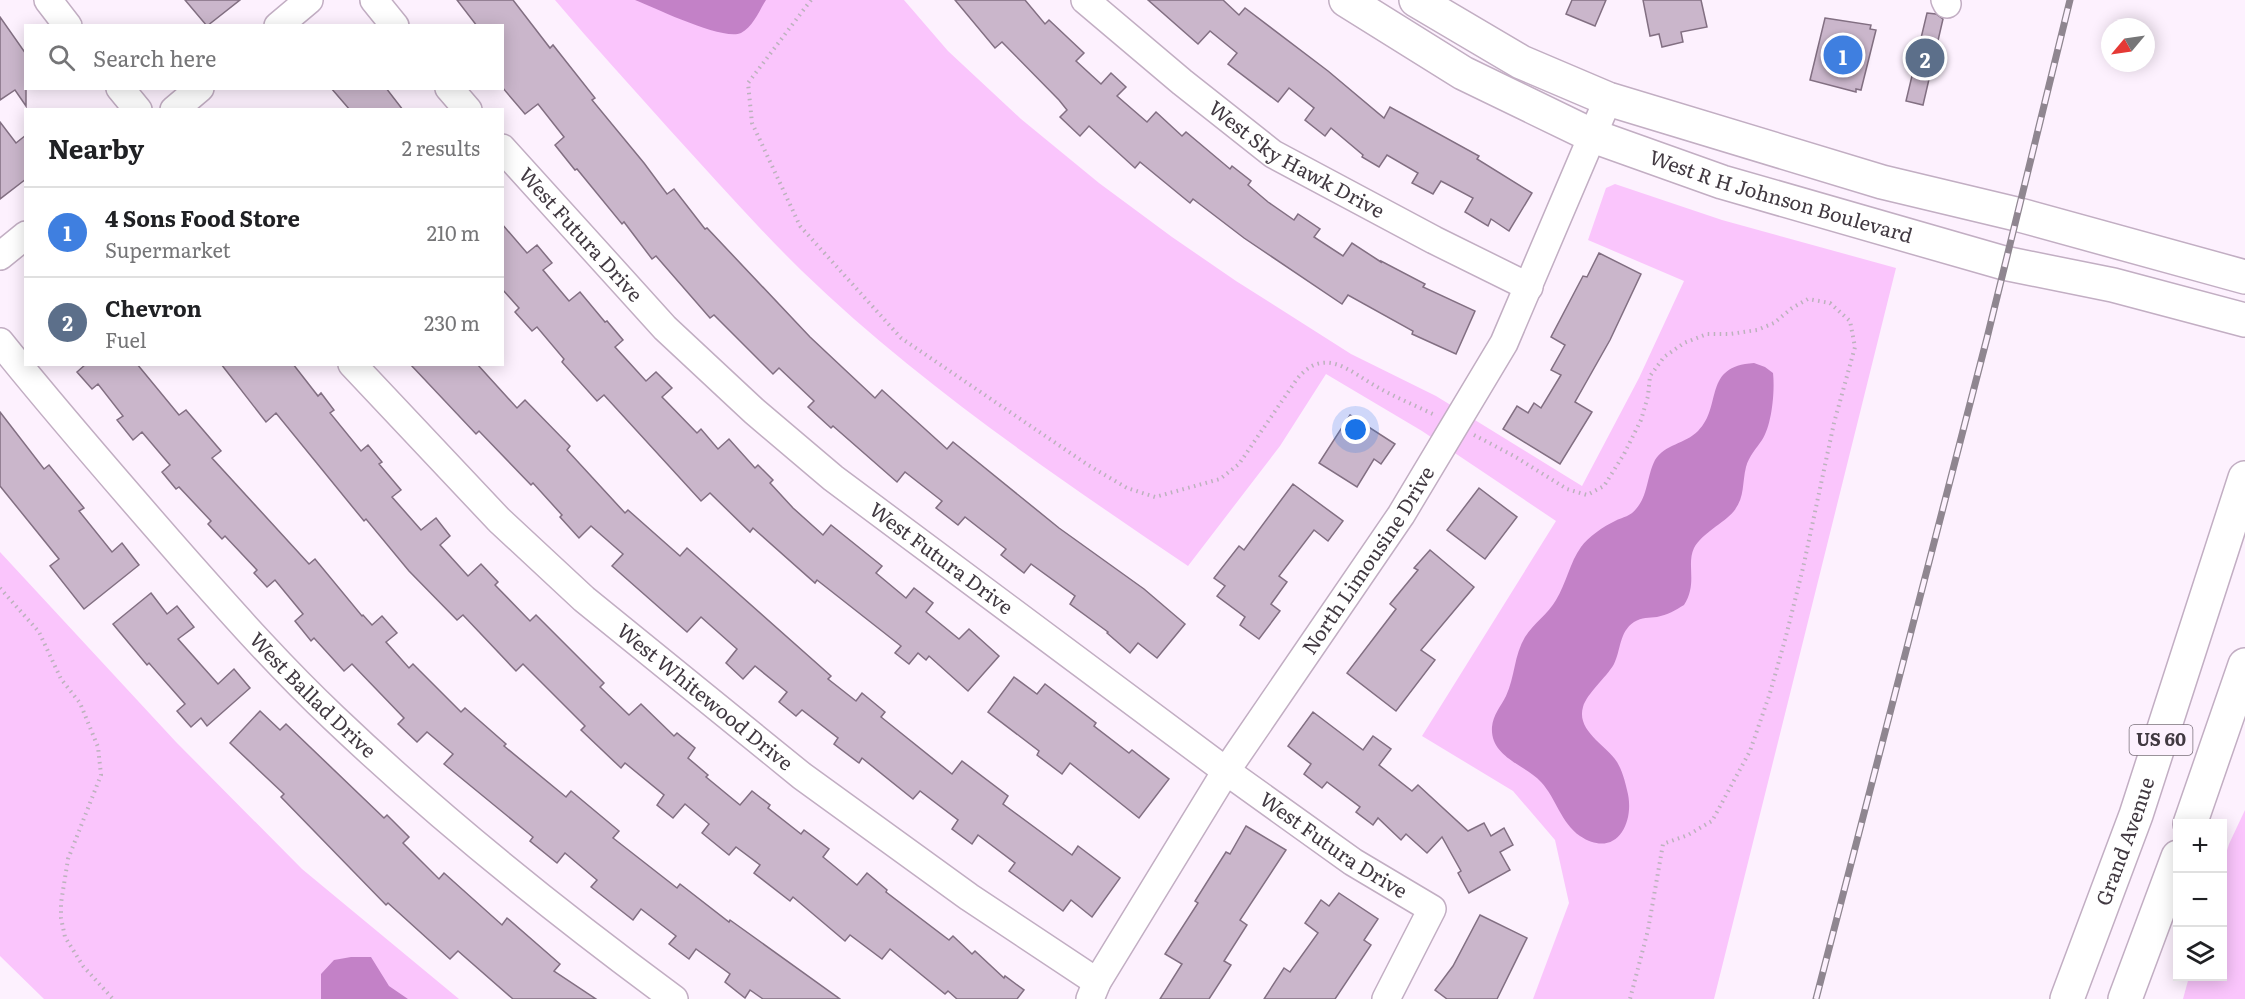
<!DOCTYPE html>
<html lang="en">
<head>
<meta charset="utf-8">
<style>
  :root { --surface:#fff; --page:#f6f6f6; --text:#202124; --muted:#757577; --line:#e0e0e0; --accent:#87258e }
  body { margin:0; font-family:Literata,serif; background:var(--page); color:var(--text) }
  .controls { position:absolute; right:18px; bottom:18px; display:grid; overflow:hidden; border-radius:0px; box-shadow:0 3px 15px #0003 }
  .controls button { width:54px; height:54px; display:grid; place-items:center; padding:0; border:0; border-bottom:2px solid var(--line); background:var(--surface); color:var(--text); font:30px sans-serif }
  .compass { position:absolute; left:2101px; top:18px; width:54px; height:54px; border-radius:50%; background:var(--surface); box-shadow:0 3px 15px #0003; rotate:241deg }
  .you { position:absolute; left:1356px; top:430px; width:21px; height:21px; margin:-15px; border:4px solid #fff; border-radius:50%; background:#1a73e8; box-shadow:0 0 0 9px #1a73e833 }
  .badge { display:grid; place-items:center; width:39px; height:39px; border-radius:50%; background:var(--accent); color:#fff; font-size:20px; font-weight:700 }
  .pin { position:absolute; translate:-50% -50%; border:3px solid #fff; box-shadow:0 2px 6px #0006 }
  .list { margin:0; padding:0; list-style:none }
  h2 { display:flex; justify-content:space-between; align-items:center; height:78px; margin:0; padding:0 24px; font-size:26px }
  h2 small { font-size:20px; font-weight:400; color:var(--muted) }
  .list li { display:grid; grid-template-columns:39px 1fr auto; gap:18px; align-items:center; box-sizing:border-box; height:90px; padding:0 24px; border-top:2px solid var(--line) }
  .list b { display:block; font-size:22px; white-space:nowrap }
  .list p { margin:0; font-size:20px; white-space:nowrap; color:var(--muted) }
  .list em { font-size:20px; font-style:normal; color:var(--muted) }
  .icon { flex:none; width:33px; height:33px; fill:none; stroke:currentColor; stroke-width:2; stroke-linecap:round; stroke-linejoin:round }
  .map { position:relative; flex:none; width:2245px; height:999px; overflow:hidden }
  .search { position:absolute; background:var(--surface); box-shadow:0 3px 15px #0003; left:24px; top:24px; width:480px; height:66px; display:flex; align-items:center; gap:15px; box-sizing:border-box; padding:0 21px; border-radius:0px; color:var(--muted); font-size:22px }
  .panel { position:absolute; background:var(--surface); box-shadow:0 3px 15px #0003; left:24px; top:108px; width:480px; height:258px; border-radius:0px }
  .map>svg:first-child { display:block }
  .green { fill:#fac5fc }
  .water { fill:#c381c7 }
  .building { fill:#cab6cb; stroke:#826f82; stroke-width:1.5 }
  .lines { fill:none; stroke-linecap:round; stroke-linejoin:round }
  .minor-casing { stroke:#c2aec3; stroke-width:30 }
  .major-casing { stroke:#c2aec3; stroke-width:36 }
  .highway-casing { stroke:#c2aec3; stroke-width:36 }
  .path { stroke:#bcb2bd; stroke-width:4; stroke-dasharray:1.5 4.5; stroke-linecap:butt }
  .minor { stroke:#fff; stroke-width:27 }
  .major { stroke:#fff; stroke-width:33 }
  .highway { stroke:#fff; stroke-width:33 }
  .rail-casing { stroke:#8f8690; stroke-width:7 }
  .rail { stroke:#fdf1fe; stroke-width:4.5; stroke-dasharray:14; stroke-linecap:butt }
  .labels { text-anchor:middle; stroke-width:4.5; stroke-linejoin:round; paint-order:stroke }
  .shield { fill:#fdf1fe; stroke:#79707a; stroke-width:1.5 }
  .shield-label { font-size:18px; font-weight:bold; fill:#413941 }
  .street-label { font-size:20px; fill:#413941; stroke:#fdf1fe }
</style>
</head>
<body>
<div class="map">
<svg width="2245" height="999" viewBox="0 0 2245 999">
  <rect width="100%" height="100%" fill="#fdf1fe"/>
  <!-- green -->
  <g class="green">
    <path d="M555,0h349l44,51 73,68 78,64 73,54 64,44 115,73 85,42 146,90 57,-108 45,-97 -96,-41 18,-52 9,-4 107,36 174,48 -182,731h-181l36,-96 -14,-63 -42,-49 -91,-55 134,-215 -134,-90 -96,-57 -46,72 -92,120c-133,-90 -269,-182 -386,-295 -46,-45 -89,-94 -133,-142 -38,-43 -77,-85 -114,-129z"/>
    <path d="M0,552l176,190 126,127 157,130h-415l-44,-43z"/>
    <path d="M2245,810v189h-62l6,-22 33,-1 1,-113 6,-19z"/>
  </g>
  <!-- water -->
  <g class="water">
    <path d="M635,0h131c-7,11 -13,27 -25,33 -18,8 -86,-25 -106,-33z"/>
    <path d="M1754,363l11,4 8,6c2,18 -1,52 -11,67 -6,9 -13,16 -16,27 -4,16 -1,30 -12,44 -11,13 -32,22 -40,37 -8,17 4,35 -10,57 -8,5 -17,10 -27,12 -8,1 -15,0 -23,5 -15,10 -13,28 -20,42 -8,14 -27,29 -31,43 -7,24 23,38 34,55 5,8 8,19 10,28 9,32 -11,70 -47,46 -19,-13 -24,-38 -39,-54 -17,-18 -51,-25 -49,-55 1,-12 9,-21 14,-31 9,-19 8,-41 19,-59 9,-14 23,-23 31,-37 10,-16 14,-38 25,-53 7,-10 23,-21 34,-26 8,-4 16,-5 21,-12 12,-13 11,-34 19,-49 10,-16 30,-16 43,-29 25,-25 4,-65 56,-68z"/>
    <path d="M351,957h20l18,29 19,13h-87v-25l13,-14z"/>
  </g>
  <!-- building -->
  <g class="building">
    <path d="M185,0h55l-33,26z"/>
    <path d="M457,0h56l37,48 3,-3 42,53 -3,2 52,63 23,31 7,-5 31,40 2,-1 103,109 65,61 7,-8 65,59 6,-7 106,86 85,61 41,35 -28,34 -19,-15 -8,10 -23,-20 1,-1 -38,-28 5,-8 -44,-32 -7,9 -23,-18 5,-6 -41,-32 -7,8 -22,-17 6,-7 -37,-29 -8,10 -64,-56 -2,2 -23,-21 6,-6 -35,-33 -6,6 -59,-59 -4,3 -54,-62 -4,3 -28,-37 -2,2 -45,-55 -2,1 -20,-25 9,-8 -26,-33 -13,10 -23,-27v-61h-25z"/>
    <path d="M955,0h70l20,24 4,-4 35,33 -8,8 25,23 10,-11 15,14 -9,9 30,26 9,-10 26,24 4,-4 44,37 2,-3 19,15 -3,4 20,17 26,18 4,-6 22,15 -6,8 29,19 9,-13 29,19v-1l44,23 -2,3 52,24 -19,43 -44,-20 1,-3 -65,-36 -6,9 -98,-66 -51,-39 -3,4 -50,-41 -5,6 -46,-42 -9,10 -20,-19 7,-7 -8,-10 -57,-58 -7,6z"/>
    <path d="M1148,0h75l16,15 6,-7 83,63 56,47 6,-11 89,49 -2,3 55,34 -23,38 -18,-12 -3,7 -23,-14 8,-14 -32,-17 -8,13 -21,-11 6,-10 -31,-18 -8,12 -17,-10 1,-2 -32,-27 -6,8 -20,-16 9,-12 -25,-20 -11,14 -50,-38 9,-11 -27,-22 -12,13z"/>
    <path d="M1572,0h34l-11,26 -29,-12z"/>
    <path d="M1643,0h58l6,27 -26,5 2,10 -21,5 -3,-13 -9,2z"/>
    <path d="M1927,13l9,1 7,5 -20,86 -17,-4z"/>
    <path d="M0,17l26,37v52l-11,-16 -15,10z"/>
    <path d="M1825,18l46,7 -1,4 6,1 -15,60 -5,-1v3l-46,-12z"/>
    <path d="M331,88h55l17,22h-53z"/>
    <path d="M0,122l16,21 10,-8v44l-26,20z"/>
    <path d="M502,224l25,29 10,-8 15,18 -9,7 26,31 11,-9 25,30 2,-1 16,19 -8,7 31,34 10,-9 16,16 -10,9 35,36 4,-4 17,20 11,-10 26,29 3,-3 15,15 -3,3 23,25 30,27 8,-10 51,41 -6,7 30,25 8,-10 19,15 -7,9 33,27 10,-10 30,27 -31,35 -39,-35 -3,4 -8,-7 -9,11 -14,-11 6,-7 -84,-66 -2,3 -62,-55 -3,4 -40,-39 -9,8 -97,-106 -7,6 -35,-39 2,-3 -27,-32 -5,4 -17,-19 4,-4 -17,-19z"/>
    <path d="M1599,253l42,21 -31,66 -35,62 17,10 -32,52 -57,-35 14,-23 11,7 6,-10 7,5 20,-33 -10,-5 14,-25 -14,-8 32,-61 4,1z"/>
    <path d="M86,364h51l42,51 7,-5 35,41 -9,7 97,106 6,-5 47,57 1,-1 9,10 10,-9 15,17 -11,9 23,26 4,-4 48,48 4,-4 41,36 -2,2 62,51 5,-6 48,40 -6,7 64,50 3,-4 49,38 1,-2 110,79h-77l-13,-9 -5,8 -20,-16 5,-8 -34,-25 -7,10 -20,-15 7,-8 -35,-27 -8,11 -42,-33 6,-7 -32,-27 -8,10 -27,-22 3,-4 -89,-73 9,-10 -26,-22 -10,10 -19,-18 6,-6 -52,-54 -8,7 -30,-33 -3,3 -16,-20 8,-7 -28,-34 -8,7 -13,-14 3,-3 -32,-34 -3,3 -14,-15 3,-3 -32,-34 -3,2 -14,-17 8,-7 -28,-33 -9,8 -16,-20 6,-4 -25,-32 -6,5 -15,-17z"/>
    <path d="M221,364h72l25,32 3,-3 13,17 -4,3 31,38 7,-6 14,17 -3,2 22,26 -9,7 29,33 15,-12 14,18 -10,9 28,31 13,-12 17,18 -3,3 35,36 6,-6 68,68 -4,4 29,28 12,-11 33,32 3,-3 18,15 -7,10 20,17 -2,2 34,28 12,-14 18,14 -2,3 33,26 3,-4 25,19 -6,8 34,28 10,-12 20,17 -1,2 63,48 4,-4 19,18 3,-3 29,27 1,-2 19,14 -7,9h-60l-9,-8 -3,3 -55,-45 -8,10 -32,-24 -5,6 -52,-44 -3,4 -36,-28 6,-8 -24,-18 -7,8 -27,-22 7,-9 -24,-20 -12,14 -16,-13 7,-10 -39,-32 -4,5 -40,-38 4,-4 -62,-62 -7,7 -53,-56 -6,5 -48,-49 -43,-52 -2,2 -88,-108 -10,9z"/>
    <path d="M410,364h67l40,44 8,-8 45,46 -3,4 58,63 3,-3 52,46 7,-8 144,128 -3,3 28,22 6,-8 23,19 -4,5 71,57 10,-13 46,35 -5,8 69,51 6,-9 42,32 -28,39 -21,-17 -8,11 -54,-40 6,-8 -37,-28 -6,9 -20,-15 6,-9 -38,-29 -7,8 -51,-41 -3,5 -25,-19 4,-6 -36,-28 -6,6 -17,-14 8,-10 -32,-26 -12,13 -17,-16 11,-14 -36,-32 -14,15 -75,-66 11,-12 -32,-28 -12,12 -19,-21 2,-2 -29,-32 -2,2 -52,-54 -3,3z"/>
    <path d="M0,412l44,57 5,-4 35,43 -5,3 33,41 10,-9 17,22 -55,44 -34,-43 9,-7 -59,-73z"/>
    <path d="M1350,415l45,29 -14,20 -7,-5 -17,28 -38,-24z"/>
    <path d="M1293,484l50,37 -15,20 -14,-11 -35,46 8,6 -16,22 9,7 -21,28 -19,-14 5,-8 -28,-21 8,-10 -11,-8 25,-32 5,4z"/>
    <path d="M1479,488l38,29 -32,42 -38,-29z"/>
    <path d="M1430,550l44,37 -53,63 14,10 -39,51 -49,-38 49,-64 -6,-5 28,-34 -4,-2z"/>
    <path d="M151,593l16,21 10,-8 17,21 -16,12 40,45 16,-15 16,19 -43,38 -6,-8 -10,9 -14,-16 8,-7 -36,-41 -2,2 -34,-41z"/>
    <path d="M1014,677l23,17 8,-10 51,39 -2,3 35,27 3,-3 37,29 -30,39 -69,-55 -8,11 -25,-19 2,-4 -51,-39z"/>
    <path d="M260,711l20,19 6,-6 98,94 3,-3 22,22 -6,6 36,36 5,-6 58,52 5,-7 53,46 -6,7 42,28h-83l-55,-48 -8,8 -62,-56 -2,2 -105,-108 3,-3 -54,-51z"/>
    <path d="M1313,712l50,38 10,-14 18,13 -12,16 33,26 6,-6 50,46 16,-8 7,13 13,-8 9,17 -13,7 10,18 -41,23 -11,-20 3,-2 -19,-34 -15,16 -21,-19 -5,6 -23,-22 -5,7 -17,-13 4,-5 -33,-25 -5,6 -18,-14 7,-10 -23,-18z"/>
    <path d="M1246,826l40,24 -46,70 7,5 -23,36 7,4 -22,34h-49l22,-35 -17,-10 33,-51 -3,-2 31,-49 4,2z"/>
    <path d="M1339,893l39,26 -14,21 7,5 -36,54h-71l20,-31 6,4 28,-39 -13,-10 16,-23 8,6z"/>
    <path d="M1480,915l47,23 -30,61h-50l-12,-9 18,-24z"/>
  </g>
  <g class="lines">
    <defs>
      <g id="minor">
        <path d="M48,0l20,26"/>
        <path d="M374,0l21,26"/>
        <path id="s1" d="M1085,0l97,82 91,72 161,86 95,47"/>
        <path d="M1945,0l2,4"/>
        <path d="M278,26l31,-26"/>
        <path d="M120,88l18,22"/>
        <path d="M449,88l19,22"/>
        <path d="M174,110l26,-22"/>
        <path id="s2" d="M502,148l163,180 89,83 79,67 393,293 127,91 79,47 -46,90"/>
        <path d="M0,256l26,-21"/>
        <path id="s3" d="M0,342c61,76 124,148 188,221 47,53 94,106 146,155 106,101 222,194 340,281"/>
        <path id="s4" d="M352,364l147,156 85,79 218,177 167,121 128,85"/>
        <path id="s5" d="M1090,999l7,-17 129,-211 175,-256 103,-172 104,-244"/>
      </g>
      <g id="major">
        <path id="s6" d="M1346,0l117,73 130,63 129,46 282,81 109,22 132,35"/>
        <path d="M1416,0l105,62 87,37 274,83 134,32 229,63"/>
      </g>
      <g id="highway">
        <path d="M2190,824l55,-159"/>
        <path id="s7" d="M2067,999l69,-184 109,-337"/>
        <path d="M2125,999l53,-142"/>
      </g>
    </defs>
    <!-- minor casing -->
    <use href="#minor" class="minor-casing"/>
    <!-- major casing -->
    <use href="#major" class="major-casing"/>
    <!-- highway casing -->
    <use href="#highway" class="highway-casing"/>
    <!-- path -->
    <g class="path">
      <path d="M811,0l-63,83 4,40 48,103 101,112 187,127 39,23 28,9 65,-18 19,-15 58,-85c28,-34 53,-7 82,9 18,10 37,18 56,27"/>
      <path d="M1474,435l40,21 53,33 20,6 17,-9 20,-32 17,-34 7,-24 2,-20 14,-19 20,-14 23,-9h23l27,-4 17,-7 18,-15 16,-9 22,4 20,18 5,26 -21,76 -31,145 -17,68 -16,57 -20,58 -38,70 -24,14 -25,9 -15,86 -18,69"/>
      <path d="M0,588l39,44 22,47 19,24 18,44 3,28 -33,84 -7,44v15l4,19 18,29 30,33"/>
    </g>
    <!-- minor -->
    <use href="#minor" class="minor"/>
    <!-- major -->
    <use href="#major" class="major"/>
    <!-- highway -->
    <use href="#highway" class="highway"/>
    <defs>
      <path id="rail" d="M1816,999l171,-661 83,-338"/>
    </defs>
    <!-- rail casing -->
    <use href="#rail" class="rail-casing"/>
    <!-- rail -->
    <use href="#rail" class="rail"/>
  </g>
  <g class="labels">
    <!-- shield labels -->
    <rect class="shield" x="2129.5" y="725" width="63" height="30" rx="4.5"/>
    <g class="shield-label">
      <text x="2161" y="746">US 60</text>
    </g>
    <!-- street labels -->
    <g class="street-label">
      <text dy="7" stroke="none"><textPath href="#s1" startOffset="266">West Sky Hawk Drive</textPath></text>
      <text dy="7" stroke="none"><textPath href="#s6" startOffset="480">West R H Johnson Boulevard</textPath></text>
      <text dy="7" stroke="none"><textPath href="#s2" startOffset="117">West Futura Drive</textPath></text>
      <text dy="7" stroke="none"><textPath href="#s2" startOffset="603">West Futura Drive</textPath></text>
      <text dy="7" stroke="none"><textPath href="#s5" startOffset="520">North Limousine Drive</textPath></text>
      <text dy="7" stroke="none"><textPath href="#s3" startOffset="472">West Ballad Drive</textPath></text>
      <text dy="7" stroke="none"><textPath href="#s4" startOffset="486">West Whitewood Drive</textPath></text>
      <text dy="7" stroke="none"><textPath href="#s7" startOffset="168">Grand Avenue</textPath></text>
      <text dy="7" stroke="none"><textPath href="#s2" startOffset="1089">West Futura Drive</textPath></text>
    </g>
  </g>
</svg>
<div class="controls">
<button>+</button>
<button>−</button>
<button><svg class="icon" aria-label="layers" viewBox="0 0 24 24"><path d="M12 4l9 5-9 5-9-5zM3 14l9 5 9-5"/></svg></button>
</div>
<svg class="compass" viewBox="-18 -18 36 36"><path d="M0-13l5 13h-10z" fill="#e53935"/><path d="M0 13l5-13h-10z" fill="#757577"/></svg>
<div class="you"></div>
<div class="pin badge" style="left:1843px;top:55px;background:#3f7fe0">1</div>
<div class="pin badge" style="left:1925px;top:58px;background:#5c6f8a">2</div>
<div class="search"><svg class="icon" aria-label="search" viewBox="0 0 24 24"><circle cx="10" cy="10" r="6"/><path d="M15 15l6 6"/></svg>Search here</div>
<section class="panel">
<h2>Nearby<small>2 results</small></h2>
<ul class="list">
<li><span class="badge" style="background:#3f7fe0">1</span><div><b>4 Sons Food Store</b><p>Supermarket</p></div><em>210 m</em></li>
<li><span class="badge" style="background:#5c6f8a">2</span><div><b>Chevron</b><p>Fuel</p></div><em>230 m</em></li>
</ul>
</section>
</div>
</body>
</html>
